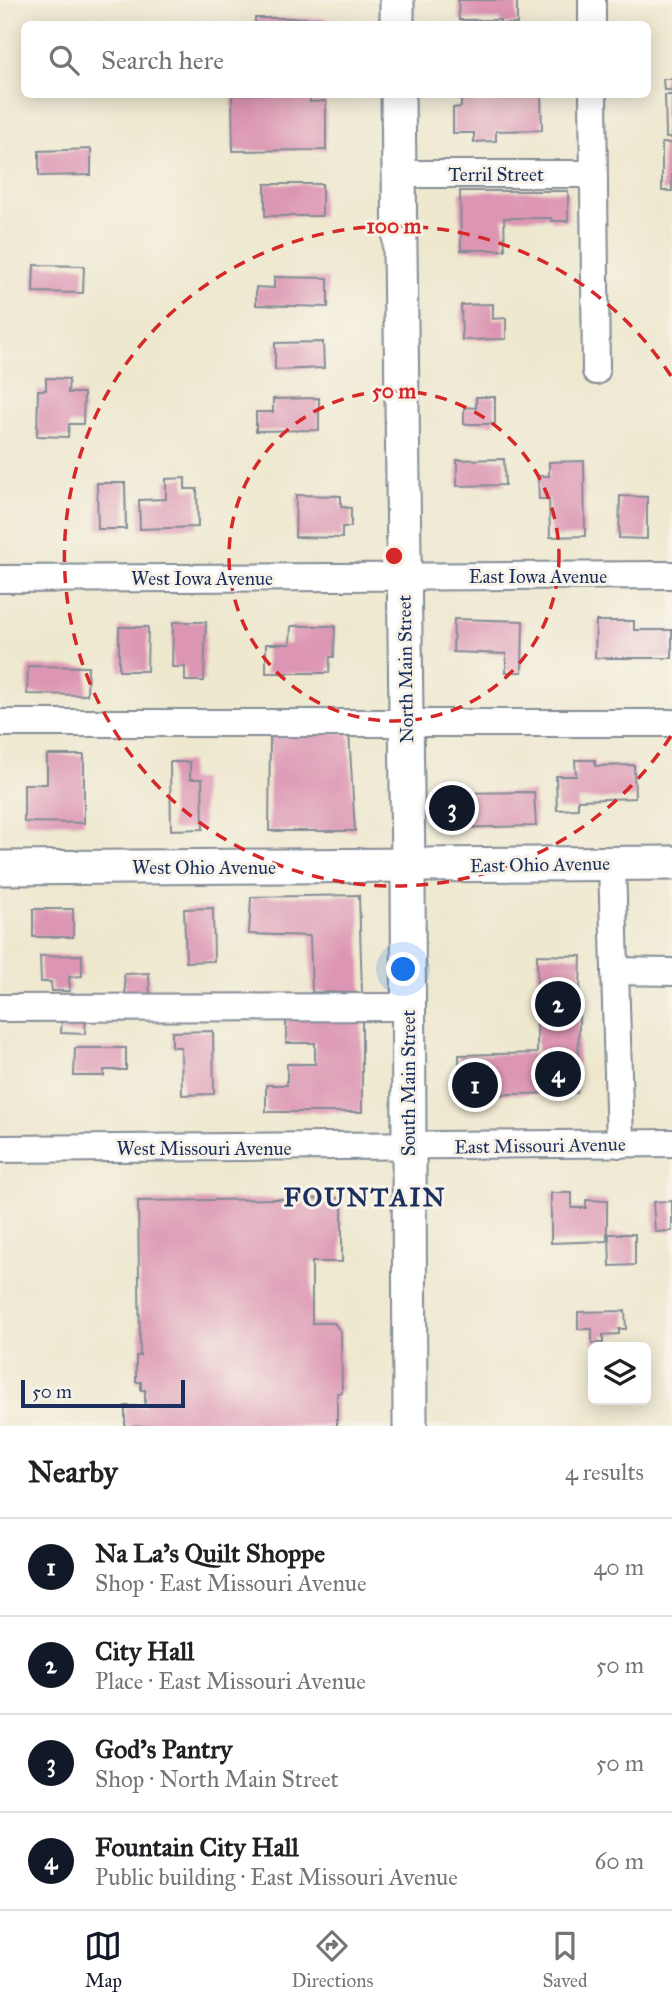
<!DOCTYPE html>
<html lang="en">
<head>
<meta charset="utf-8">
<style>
  :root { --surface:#fff; --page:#f6f6f6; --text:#202124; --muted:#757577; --line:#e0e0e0; --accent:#111827 }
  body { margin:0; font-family:"IM FELL Great Primer",serif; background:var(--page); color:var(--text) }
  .controls { position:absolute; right:21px; bottom:21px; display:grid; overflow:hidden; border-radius:10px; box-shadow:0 4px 18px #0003 }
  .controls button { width:63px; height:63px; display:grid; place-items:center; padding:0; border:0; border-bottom:2px solid var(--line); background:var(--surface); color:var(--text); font:35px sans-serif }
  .scale { position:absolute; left:21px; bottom:18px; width:164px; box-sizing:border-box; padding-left:7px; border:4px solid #1b2f5e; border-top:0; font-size:19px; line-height:24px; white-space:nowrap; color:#1b2f5e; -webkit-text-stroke:5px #f7f3e8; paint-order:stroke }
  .you { position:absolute; left:404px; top:970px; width:24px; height:24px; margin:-18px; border:5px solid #fff; border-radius:50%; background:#1a73e8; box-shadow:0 0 0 10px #1a73e833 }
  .badge { display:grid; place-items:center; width:46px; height:46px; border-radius:50%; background:var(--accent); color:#fff; font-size:23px; font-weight:700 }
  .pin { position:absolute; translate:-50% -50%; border:4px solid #fff; box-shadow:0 2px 7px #0006 }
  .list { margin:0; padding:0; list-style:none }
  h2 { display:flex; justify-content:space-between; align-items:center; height:91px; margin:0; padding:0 28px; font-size:30px }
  h2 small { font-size:23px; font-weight:400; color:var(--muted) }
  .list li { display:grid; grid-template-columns:46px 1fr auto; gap:21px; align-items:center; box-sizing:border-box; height:98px; padding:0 28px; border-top:2px solid var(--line) }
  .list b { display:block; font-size:26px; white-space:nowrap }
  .list p { margin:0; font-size:23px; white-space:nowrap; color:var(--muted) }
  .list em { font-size:23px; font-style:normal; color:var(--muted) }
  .icon { flex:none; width:38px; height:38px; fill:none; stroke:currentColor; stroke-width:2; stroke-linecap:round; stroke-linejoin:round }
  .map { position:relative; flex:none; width:672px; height:1426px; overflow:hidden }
  .search { position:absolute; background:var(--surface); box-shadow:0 4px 18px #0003; left:21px; right:21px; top:21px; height:77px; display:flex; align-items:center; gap:18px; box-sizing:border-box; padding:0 24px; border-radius:10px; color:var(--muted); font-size:26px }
  .sheet { height:483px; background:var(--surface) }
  nav { display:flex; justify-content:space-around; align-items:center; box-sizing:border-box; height:98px; border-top:2px solid var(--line); background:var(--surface); font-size:19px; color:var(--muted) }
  nav a { display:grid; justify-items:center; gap:4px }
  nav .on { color:var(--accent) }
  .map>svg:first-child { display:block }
  .building { fill:#dc95b2 }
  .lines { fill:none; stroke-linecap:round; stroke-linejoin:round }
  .minor-casing { stroke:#848c96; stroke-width:30 }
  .major-casing { stroke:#848c96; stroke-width:37 }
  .minor { stroke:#fff; stroke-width:26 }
  .major { stroke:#fff; stroke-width:33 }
  .ring { fill:none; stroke:#d62828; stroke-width:3.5; stroke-dasharray:12 9 }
  .labels { text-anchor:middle; stroke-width:6; stroke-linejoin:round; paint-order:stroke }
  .street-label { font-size:19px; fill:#1b2f5e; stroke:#f7f3e8 }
  .district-label { font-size:26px; font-weight:bold; letter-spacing:2px; fill:#1b2f5e; stroke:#f7f3e8 }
  .centre { fill:#d62828; stroke:#f7f3e8; stroke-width:3.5 }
  .ring-label { font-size:21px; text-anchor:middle; font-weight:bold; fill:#d62828; stroke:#f7f3e8; stroke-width:6; stroke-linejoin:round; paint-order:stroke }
</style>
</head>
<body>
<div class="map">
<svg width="672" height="1426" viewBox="0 0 672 1426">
  <rect width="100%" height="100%" fill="#f7f3e8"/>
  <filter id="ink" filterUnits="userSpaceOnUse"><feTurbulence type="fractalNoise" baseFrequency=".0143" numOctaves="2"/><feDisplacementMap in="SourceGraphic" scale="14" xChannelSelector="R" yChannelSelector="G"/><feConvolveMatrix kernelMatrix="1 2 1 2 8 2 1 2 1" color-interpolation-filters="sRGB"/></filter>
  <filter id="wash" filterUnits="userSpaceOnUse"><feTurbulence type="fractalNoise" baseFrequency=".00686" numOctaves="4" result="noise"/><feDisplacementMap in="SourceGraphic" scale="28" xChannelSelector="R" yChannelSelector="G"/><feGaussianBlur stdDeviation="1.57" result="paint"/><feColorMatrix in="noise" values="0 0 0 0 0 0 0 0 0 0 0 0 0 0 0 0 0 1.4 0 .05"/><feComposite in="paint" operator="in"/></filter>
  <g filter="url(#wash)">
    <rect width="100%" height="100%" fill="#eee8cf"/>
    <g id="blocks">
      <!-- building -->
      <g class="building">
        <path d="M458,0h59v24h-17v-4h-41z"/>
        <rect x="255" y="18" width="73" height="6"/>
        <path d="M663,79h9v11h-8z"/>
        <path d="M255,94h55v8l16,-1v49l-93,1 -1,-56z"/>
        <path d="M541,94l1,36 -46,1v10l-22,1v-9h-21v-25l8,-1v-12z"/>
        <path d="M665,95h7v43h-6z"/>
        <rect x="662" y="143" width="10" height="48"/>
        <path d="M91,149v26l-52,1v-25z"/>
        <rect x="265" y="184" width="57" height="32"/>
        <path d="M460,191h108v30h-17v-3h-47l1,32h-44z"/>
        <path d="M34,265l50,1 -1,27 -50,-1z"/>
        <path d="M274,277l54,1v29l-72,-2v-18l18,1z"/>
        <path d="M493,304v15l13,-1v21l-44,1 -1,-35z"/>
        <path d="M323,342l1,26 -49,2v-27z"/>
        <path d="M46,378l23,1 -1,14h16l-1,31h-14l-1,13 -31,-1 1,-46h8z"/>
        <path d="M476,397h19v27h-31v-17l12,1z"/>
        <path d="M319,398v32l-63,1v-19h17v-13z"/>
        <path d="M504,459l1,26 -48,1v-26z"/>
        <path d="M584,461l1,75 -35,1 -1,-38h-10l-1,-23h11v-14z"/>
        <path d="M185,478v11h12l1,38 -58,2 -1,-29 27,-1v-20z"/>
        <path d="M97,483h28l1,46h-28z"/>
        <path d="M296,495l45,1v11l10,1v19h-9v11l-47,-1z"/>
        <path d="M620,496l27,1v42l-28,-1z"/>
        <path d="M454,619l69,2 -1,51h-16v-18l-53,-2z"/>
        <path d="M596,621h38v9h38v28h-77z"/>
        <path d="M173,622h33l-2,59h-19v-14h-13z"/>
        <path d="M291,626h44l-1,31h-4l-1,16h-63v-29h24z"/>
        <path d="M119,627h29l-1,44h-28z"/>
        <path d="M28,666l60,1 -1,28 -60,-1z"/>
        <path d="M349,732l6,99h-86l1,-98z"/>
        <path d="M47,755h37v68l-60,-1v-38h23z"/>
        <path d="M575,760h20v6l39,-1 1,33 -57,2v9l-21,1 -1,-34h20z"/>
        <path d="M170,762h20v17h12l1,50 -32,1z"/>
        <path d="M534,792l2,34 -93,2v-35z"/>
        <path d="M359,895l3,98 -50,-1 -2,-56 -61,-2 2,-37z"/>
        <path d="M213,908l1,53 -28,1 -2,-53z"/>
        <rect x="33" y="909" width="40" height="28"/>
        <path d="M82,955v21l-13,1 1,14h-18l-1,-9h-10l-1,-26z"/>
        <path d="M537,955l44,1 -4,137 -117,2 -1,-40 78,-2z"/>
        <path d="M149,973l1,24 -24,2 -2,-25z"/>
        <path d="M362,1010v102h-96v-27h21v-21h28v-21h-29v-32z"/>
        <path d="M62,1015h24l-1,19 -24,-1z"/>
        <path d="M213,1031l1,63 -32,1 -1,-48h-9v-15z"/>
        <path d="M75,1048h51v22h-22v6h-30z"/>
        <path d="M551,1193h21v15h14v-8l21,1v40l-56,2z"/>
        <path d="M342,1198v64h-30v61h22l7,9 1,61h-5v33h-212v-20h20v-16h-4v-8h-5v-26h4l-2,-155z"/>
        <path d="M672,1201v30l-17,1 -2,-30z"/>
        <path d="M609,1234h26v31l-25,1z"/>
        <path d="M625,1311l1,18h-7v5l-16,1v8h-11v-14h-14v-17z"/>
      </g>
    </g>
  </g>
  <g filter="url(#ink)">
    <use href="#blocks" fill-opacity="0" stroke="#848c96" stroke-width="2"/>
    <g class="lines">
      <defs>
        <g id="minor">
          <path d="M592,0v24"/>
          <path d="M593,94l3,277"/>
          <path d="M399,174h194"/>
          <path d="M0,579l672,-4"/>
          <path d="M0,723h672"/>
          <path d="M612,863l8,281"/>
          <path d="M615,971l57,1"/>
          <path d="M0,1008l408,-1"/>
          <path d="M0,1149l672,-6"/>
        </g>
        <g id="major">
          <path d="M397,0v24"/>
          <path d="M398,94l10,772 2,560"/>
          <path d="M0,868l672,-5"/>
        </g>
      </defs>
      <!-- minor casing -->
      <use href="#minor" class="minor-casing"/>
      <!-- major casing -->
      <use href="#major" class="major-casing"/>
      <!-- minor -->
      <use href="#minor" class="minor"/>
      <!-- major -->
      <use href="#major" class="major"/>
    </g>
  </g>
  <!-- distance rings -->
  <g class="ring">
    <circle cx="394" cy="556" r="165"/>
    <path d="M671 736A330 330 0 1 1 671 376"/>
  </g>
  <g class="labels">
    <!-- street labels -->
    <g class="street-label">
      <text x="496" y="181">Terril Street</text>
      <text x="538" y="583">East Iowa Avenue</text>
      <text x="202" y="585">West Iowa Avenue</text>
      <text transform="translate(405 669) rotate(-91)" y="7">North Main Street</text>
      <text transform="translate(540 864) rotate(-1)" y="7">East Ohio Avenue</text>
      <text x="204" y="874">West Ohio Avenue</text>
      <text transform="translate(408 1083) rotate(-90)" y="7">South Main Street</text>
      <text transform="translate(540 1145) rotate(-1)" y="7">East Missouri Avenue</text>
      <text x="204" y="1155">West Missouri Avenue</text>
    </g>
    <!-- district labels -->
    <g class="district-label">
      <text x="365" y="1206">FOUNTAIN</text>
    </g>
  </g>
  <circle cx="394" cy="556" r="10" class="centre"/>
  <g class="ring-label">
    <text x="394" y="233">100 m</text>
    <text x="394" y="398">50 m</text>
  </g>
</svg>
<div class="controls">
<button><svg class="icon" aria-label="layers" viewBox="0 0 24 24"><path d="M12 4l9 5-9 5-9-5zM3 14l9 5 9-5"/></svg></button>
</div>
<div class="scale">50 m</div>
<div class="you"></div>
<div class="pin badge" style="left:475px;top:1085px">1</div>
<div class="pin badge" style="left:558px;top:1004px">2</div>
<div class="pin badge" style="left:452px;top:808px">3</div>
<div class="pin badge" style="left:558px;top:1074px">4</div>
<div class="search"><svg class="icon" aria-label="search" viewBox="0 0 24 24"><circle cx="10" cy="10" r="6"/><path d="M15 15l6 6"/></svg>Search here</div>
</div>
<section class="sheet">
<h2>Nearby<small>4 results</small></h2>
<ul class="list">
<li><span class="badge">1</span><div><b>Na La's Quilt Shoppe</b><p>Shop · East Missouri Avenue</p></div><em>40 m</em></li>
<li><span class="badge">2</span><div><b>City Hall</b><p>Place · East Missouri Avenue</p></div><em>50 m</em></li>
<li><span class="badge">3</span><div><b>God's Pantry</b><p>Shop · North Main Street</p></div><em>50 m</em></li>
<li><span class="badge">4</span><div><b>Fountain City Hall</b><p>Public building · East Missouri Avenue</p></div><em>60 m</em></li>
</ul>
</section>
<nav>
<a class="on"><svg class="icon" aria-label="map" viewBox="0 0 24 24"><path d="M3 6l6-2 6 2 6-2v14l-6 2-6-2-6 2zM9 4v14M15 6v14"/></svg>Map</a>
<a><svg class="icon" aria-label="directions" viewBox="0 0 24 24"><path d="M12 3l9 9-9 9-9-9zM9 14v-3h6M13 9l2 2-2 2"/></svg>Directions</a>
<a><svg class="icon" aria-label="saved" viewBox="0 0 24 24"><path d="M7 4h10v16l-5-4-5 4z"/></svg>Saved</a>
</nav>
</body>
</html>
